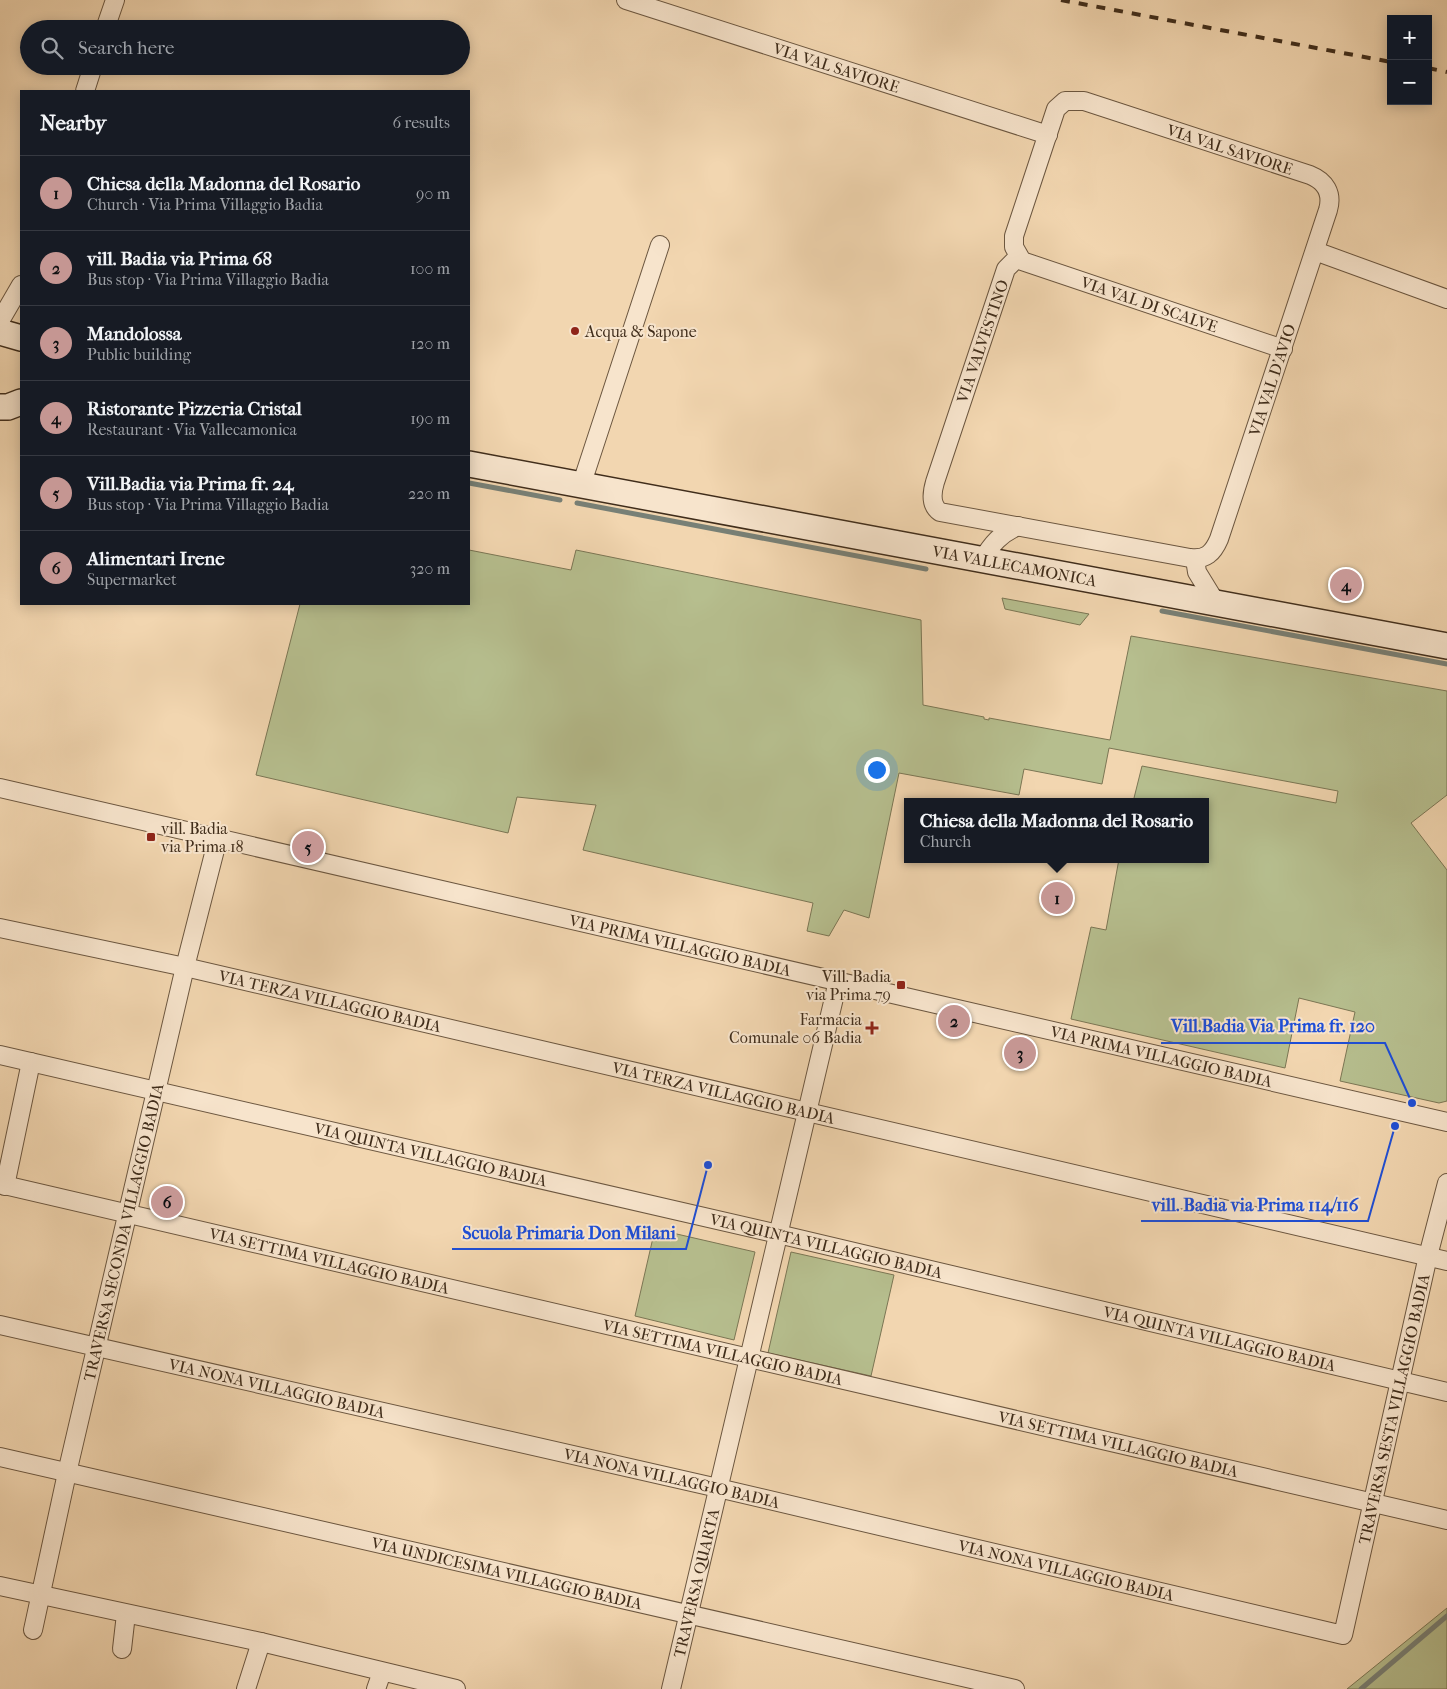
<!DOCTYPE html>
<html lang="en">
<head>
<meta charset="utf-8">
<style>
  :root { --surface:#171b24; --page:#242831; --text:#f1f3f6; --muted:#9ea1a6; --line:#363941; --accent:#c59692 }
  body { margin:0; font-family:"IM FELL French Canon",serif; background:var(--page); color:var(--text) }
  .controls { position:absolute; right:15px; top:15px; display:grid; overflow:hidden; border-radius:0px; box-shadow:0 2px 12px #0003 }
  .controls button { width:45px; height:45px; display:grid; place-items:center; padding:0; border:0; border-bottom:1px solid var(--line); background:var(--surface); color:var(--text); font:25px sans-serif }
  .you { position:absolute; left:876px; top:769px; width:18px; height:18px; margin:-12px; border:4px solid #fff; border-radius:50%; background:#1a73e8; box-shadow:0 0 0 8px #1a73e833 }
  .badge { display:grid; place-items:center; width:32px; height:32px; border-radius:50%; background:var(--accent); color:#111; font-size:16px; font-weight:700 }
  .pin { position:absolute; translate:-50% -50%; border:2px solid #fff; box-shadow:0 1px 5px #0006 }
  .popup { position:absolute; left:904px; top:798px; width:305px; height:65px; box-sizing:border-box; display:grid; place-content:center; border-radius:0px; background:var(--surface); filter:drop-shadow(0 1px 4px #0005); font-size:16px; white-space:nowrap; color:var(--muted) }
  .popup b { font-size:19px; color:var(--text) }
  .popup::after { content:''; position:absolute; left:50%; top:100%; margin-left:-10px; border:10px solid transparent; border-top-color:var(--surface) }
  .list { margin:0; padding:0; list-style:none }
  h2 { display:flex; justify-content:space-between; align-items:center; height:65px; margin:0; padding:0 20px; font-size:21px }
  h2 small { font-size:16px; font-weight:400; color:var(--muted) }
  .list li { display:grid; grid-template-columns:32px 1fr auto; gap:15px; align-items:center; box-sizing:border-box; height:75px; padding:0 20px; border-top:1px solid var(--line) }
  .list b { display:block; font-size:19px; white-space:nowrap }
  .list p { margin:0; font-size:16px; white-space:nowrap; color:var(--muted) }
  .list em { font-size:16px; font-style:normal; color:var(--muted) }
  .icon { flex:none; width:28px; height:28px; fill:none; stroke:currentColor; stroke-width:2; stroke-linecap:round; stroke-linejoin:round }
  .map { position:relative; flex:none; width:1447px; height:1689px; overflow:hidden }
  .search { position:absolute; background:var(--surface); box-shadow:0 2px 12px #0003; left:20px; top:20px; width:450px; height:55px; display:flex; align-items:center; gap:12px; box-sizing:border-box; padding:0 18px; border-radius:28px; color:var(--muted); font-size:19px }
  .panel { position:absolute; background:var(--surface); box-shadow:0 2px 12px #0003; left:20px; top:90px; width:450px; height:515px; border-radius:0px }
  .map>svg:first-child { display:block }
  .green { fill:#b6be8e; stroke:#7b7654 }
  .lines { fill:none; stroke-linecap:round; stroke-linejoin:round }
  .stream { stroke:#788076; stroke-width:5 }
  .minor-casing { stroke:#6c5740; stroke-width:20 }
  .secondary-casing { stroke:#402d1b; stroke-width:28 }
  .minor { stroke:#f7e4cc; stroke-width:18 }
  .secondary { stroke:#f7e4cc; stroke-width:25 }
  .rail { stroke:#402d1b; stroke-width:4; stroke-dasharray:9 9; stroke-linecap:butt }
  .poi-dot { fill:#8f2418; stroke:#f7e4cc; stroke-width:2 }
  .labels { text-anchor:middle; stroke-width:4; stroke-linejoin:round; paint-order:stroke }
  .street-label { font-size:16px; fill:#402d1b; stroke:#f7e4cc }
  .poi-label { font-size:16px; fill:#402d1b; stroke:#f7e4cc; text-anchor:start }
  .leader { fill:none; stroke:#1d4ed8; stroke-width:2 }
  .callout-dot { fill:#1d4ed8; stroke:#f7e4cc; stroke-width:2 }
  .callout-label { font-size:18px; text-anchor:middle; font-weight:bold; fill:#1d4ed8; stroke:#f7e4cc; stroke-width:4; stroke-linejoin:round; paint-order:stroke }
</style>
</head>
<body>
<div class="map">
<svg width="1447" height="1689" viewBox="0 0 1447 1689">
  <rect width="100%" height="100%" fill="#f2d6b0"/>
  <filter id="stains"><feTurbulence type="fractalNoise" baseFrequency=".004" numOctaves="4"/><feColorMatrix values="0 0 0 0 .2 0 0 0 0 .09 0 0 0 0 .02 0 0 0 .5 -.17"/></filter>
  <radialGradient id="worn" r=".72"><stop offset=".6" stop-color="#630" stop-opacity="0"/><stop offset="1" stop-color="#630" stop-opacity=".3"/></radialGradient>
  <!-- green -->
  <g class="green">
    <path d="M469,550l102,20 5,-20 345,70 2,85 61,12v2l5,1v-2l121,22 21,-104 316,55v104l-36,28 36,47v231l-8,2 -99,-22 15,-69 -56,-14 -14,70 -214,-49 20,-92 15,3 13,-71h87v-57h-73l9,-36 194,37 2,-12 -229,-43 -7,36 -78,-15 -5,26 -120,-22 -30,145 -25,-8 -15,26 -22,-5 6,-28 -230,-53 13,-45 -79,-8 -9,36 -252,-58 44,-171h169z"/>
    <path d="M1002,598l87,16 -9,11 -75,-16z"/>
    <path d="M655,1229l100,23 -21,88 -99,-24z"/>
    <path d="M791,1252l103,23 -23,101 -103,-23z"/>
    <path d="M1447,1608v81h-100z"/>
  </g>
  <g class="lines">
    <!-- stream -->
    <g class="stream">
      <path d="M469,483l91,17"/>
      <path d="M577,503l349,66"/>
      <path d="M1162,611l285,53"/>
      <path d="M1361,1689l86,-73"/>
    </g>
    <defs>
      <g id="minor">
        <path id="s1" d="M626,0l422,135"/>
        <path d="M105,29l10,-29"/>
        <path d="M85,91l8,-25"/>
        <path d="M1315,251l132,48"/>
        <path id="s2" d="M1018,257l-12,12 -71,213c-3,10 -5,23 5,30l250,46c16,2 23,-5 29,-19l109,-329c5,-17 -3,-29 -18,-35l-226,-74h-19l-9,8 -42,127v11l8,14 261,88"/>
        <path d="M0,321l21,-36"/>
        <path d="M581,486l79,-241"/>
        <path d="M1195,559l2,13 19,31"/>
        <path d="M982,560c10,-16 18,-26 36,-34"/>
        <path id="s3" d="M0,788l1447,334"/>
        <path id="s4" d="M0,928l185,39 1262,294"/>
        <path id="s5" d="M0,1055l778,179 669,158"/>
        <path id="s6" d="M0,1184l1447,336"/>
        <path d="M5,1186l26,-124"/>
        <path id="s7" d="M0,1325l718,163 625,147 85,-379 19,-73"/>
        <path id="s8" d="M0,1457l1015,232"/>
        <path d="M0,1586l261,56 195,47"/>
        <path id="s9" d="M33,1630l34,-157 118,-506 33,-129"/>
        <path d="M122,1649l4,-35"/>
        <path d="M246,1689l15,-47"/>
        <path d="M376,1689l6,-17"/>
        <path id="s10" d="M671,1689l167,-708"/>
      </g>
      <g id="secondary">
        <path d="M0,332l21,6"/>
        <path d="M0,407h8l13,-5"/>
        <path id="s11" d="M469,464l978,182"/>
      </g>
    </defs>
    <!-- minor casing -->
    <use href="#minor" class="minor-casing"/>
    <!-- secondary casing -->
    <use href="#secondary" class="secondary-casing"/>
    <!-- minor -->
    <use href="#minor" class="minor"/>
    <!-- secondary -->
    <use href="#secondary" class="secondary"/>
    <!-- rail -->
    <g class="rail">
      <path d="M1061,0l330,62"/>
      <path d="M1428,68l19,4"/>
    </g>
  </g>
  <!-- markers -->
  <g class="poi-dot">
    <circle cx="575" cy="331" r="5"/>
    <rect x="146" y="832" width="10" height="10" rx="2.5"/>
    <rect x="896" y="980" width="10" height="10" rx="2.5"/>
    <path d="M869.5 1020.5h5v5h5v5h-5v5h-5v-5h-5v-5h5z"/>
  </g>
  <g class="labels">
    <!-- street labels -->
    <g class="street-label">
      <text dy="6" stroke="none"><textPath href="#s1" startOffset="221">VIA VAL SAVIORE</textPath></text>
      <text transform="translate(1230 149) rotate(18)" y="6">VIA VAL SAVIORE</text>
      <text dy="6" stroke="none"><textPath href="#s2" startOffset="1521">VIA VAL DI SCALVE</textPath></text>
      <text transform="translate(982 341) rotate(-71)" y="6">VIA VALVESTINO</text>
      <text dy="6" stroke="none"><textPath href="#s2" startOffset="734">VIA VAL D'AVIO</textPath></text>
      <text dy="6" stroke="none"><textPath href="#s11" startOffset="555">VIA VALLECAMONICA</textPath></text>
      <text dy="6" stroke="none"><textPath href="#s3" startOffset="698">VIA PRIMA VILLAGGIO BADIA</textPath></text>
      <text dy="6" stroke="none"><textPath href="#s4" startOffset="338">VIA TERZA VILLAGGIO BADIA</textPath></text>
      <text dy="6" stroke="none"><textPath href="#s3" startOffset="1192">VIA PRIMA VILLAGGIO BADIA</textPath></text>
      <text dy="6" stroke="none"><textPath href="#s4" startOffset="742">VIA TERZA VILLAGGIO BADIA</textPath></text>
      <text dy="6" stroke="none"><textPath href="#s5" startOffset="442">VIA QUINTA VILLAGGIO BADIA</textPath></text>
      <text dy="6" stroke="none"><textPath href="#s9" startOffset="408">TRAVERSA SECONDA VILLAGGIO BADIA</textPath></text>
      <text dy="6" stroke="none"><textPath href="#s5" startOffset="848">VIA QUINTA VILLAGGIO BADIA</textPath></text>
      <text dy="6" stroke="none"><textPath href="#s6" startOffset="338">VIA SETTIMA VILLAGGIO BADIA</textPath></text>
      <text dy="6" stroke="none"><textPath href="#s5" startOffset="1252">VIA QUINTA VILLAGGIO BADIA</textPath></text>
      <text dy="6" stroke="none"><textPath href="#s6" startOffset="742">VIA SETTIMA VILLAGGIO BADIA</textPath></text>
      <text dy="6" stroke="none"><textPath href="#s7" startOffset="284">VIA NONA VILLAGGIO BADIA</textPath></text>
      <text dy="6" stroke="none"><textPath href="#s7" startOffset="1610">TRAVERSA SESTA VILLAGGIO BADIA</textPath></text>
      <text dy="6" stroke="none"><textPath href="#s6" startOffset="1148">VIA SETTIMA VILLAGGIO BADIA</textPath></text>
      <text dy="6" stroke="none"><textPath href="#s7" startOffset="689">VIA NONA VILLAGGIO BADIA</textPath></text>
      <text dy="6" stroke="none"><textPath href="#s7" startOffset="1094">VIA NONA VILLAGGIO BADIA</textPath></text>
      <text dy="6" stroke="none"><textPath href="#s8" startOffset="520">VIA UNDICESIMA VILLAGGIO BADIA</textPath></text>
      <text dy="6" stroke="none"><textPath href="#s10" startOffset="109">TRAVERSA QUARTA</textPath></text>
    </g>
    <!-- poi labels -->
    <g class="poi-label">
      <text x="585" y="337">Acqua &amp; Sapone</text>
      <text x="161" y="834">vill. Badia<tspan x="161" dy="18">via Prima 18</tspan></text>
      <text x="891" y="982" text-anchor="end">Vill. Badia<tspan x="891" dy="18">via Prima 79</tspan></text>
      <text x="862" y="1025" text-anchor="end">Farmacia<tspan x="862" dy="18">Comunale 06 Badia</tspan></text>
    </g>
  </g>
  <!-- callouts -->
  <path class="leader" d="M1412 1103L1385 1043H1161M1395 1126L1368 1221H1141M708 1165L686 1249H452"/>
  <g class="callout-dot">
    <circle cx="1412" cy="1103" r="5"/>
    <circle cx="1395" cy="1126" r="5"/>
    <circle cx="708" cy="1165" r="5"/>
  </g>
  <g class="callout-label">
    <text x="1273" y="1032">Vill.Badia Via Prima fr. 120</text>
    <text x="1255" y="1211">vill. Badia via Prima 114/116</text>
    <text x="569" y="1239">Scuola Primaria Don Milani</text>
  </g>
  <rect width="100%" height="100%" filter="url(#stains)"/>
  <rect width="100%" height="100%" fill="url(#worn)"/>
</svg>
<div class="controls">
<button>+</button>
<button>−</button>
</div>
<div class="you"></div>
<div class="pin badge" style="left:1057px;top:898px">1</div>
<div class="popup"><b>Chiesa della Madonna del Rosario</b>Church</div>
<div class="pin badge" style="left:954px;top:1021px">2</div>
<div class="pin badge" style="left:1020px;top:1053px">3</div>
<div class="pin badge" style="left:1346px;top:585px">4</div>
<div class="pin badge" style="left:308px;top:847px">5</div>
<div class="pin badge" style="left:167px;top:1202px">6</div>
<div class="search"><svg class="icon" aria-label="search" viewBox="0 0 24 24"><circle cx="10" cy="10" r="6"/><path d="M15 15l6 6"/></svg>Search here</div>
<section class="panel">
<h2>Nearby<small>6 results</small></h2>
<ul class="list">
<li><span class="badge">1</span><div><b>Chiesa della Madonna del Rosario</b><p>Church · Via Prima Villaggio Badia</p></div><em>90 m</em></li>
<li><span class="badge">2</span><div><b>vill. Badia via Prima 68</b><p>Bus stop · Via Prima Villaggio Badia</p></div><em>100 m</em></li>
<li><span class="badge">3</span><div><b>Mandolossa</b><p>Public building</p></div><em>120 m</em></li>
<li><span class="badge">4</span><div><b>Ristorante Pizzeria Cristal</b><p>Restaurant · Via Vallecamonica</p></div><em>190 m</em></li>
<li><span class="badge">5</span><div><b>Vill.Badia via Prima fr. 24</b><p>Bus stop · Via Prima Villaggio Badia</p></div><em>220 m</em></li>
<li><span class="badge">6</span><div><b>Alimentari Irene</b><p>Supermarket</p></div><em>320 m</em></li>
</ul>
</section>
</div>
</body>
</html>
